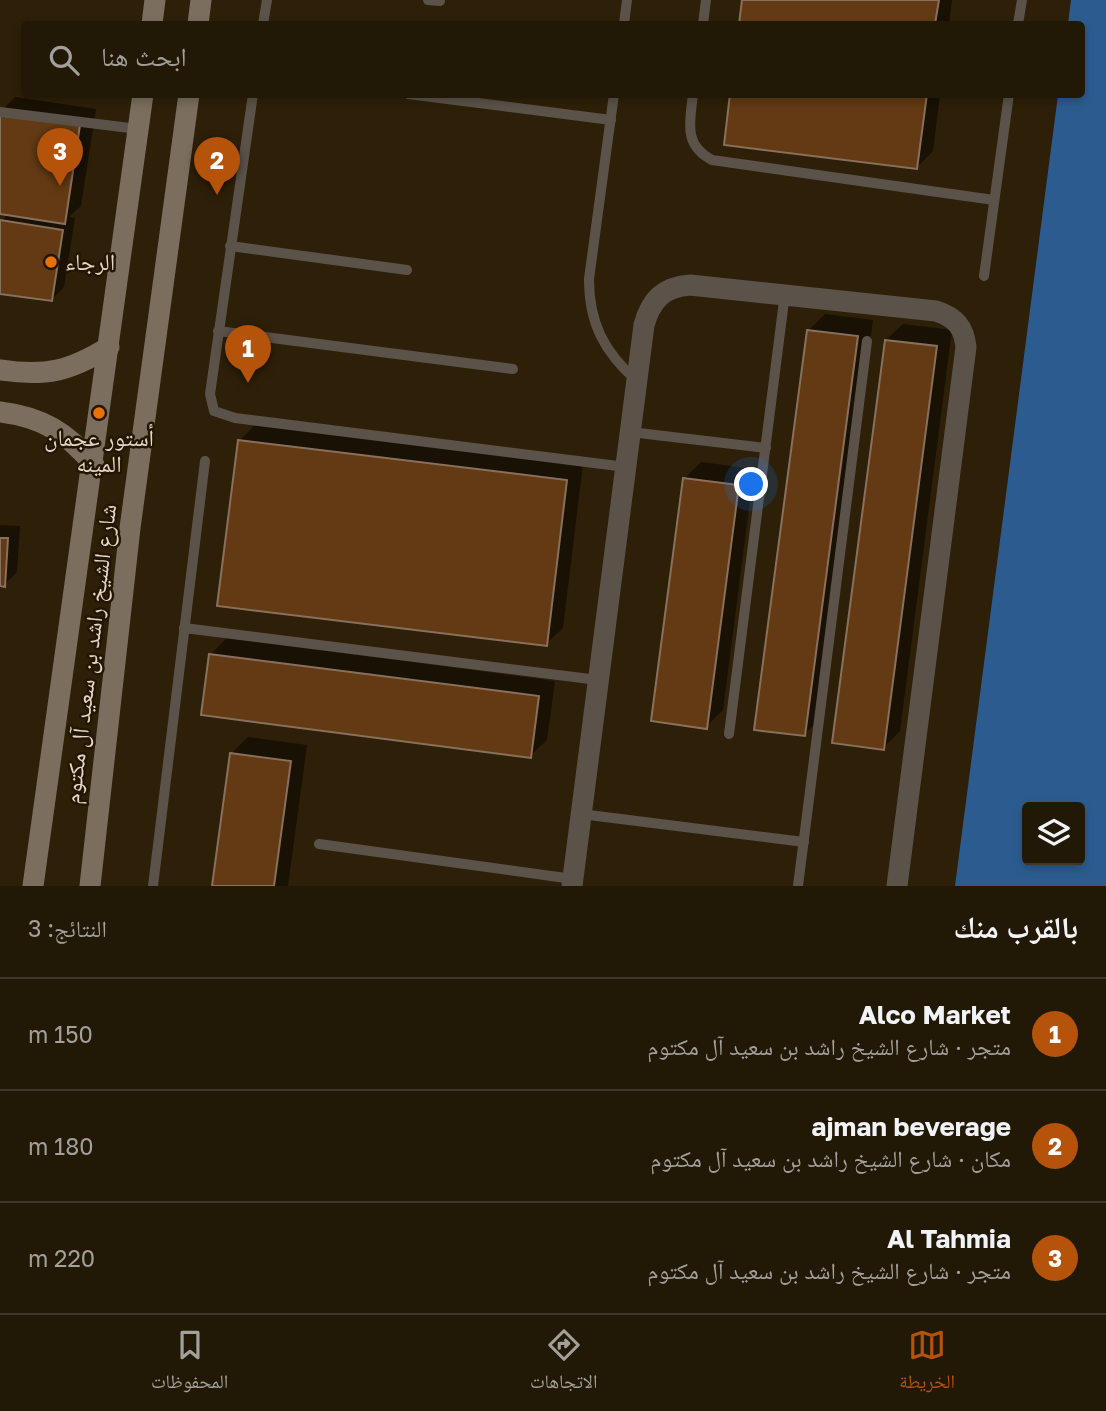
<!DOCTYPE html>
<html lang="ar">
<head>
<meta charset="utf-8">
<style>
  :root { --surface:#221806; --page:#2a2110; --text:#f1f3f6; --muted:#a2a09b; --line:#3f3728; --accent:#b45309 }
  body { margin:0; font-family:"Golos Text","Noto Naskh Arabic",sans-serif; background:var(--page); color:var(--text); direction:rtl }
  .controls { position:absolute; right:21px; bottom:21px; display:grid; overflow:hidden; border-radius:7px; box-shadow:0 4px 10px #0003 }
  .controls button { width:63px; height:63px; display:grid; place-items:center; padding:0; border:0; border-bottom:2px solid var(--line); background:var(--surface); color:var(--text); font:35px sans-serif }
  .you { position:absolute; left:752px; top:485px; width:24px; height:24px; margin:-18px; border:5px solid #fff; border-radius:50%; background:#1a73e8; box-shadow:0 0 0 10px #1a73e833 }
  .badge { display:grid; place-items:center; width:46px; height:46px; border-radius:50%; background:var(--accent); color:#fff; font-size:23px; font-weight:700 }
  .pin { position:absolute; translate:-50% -58px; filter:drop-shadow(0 2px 4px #0008) }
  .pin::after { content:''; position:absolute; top:37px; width:24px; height:21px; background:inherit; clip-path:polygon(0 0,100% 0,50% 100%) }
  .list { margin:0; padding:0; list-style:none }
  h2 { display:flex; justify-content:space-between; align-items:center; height:91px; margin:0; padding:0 28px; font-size:30px }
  h2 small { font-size:23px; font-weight:400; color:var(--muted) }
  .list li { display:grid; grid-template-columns:46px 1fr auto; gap:21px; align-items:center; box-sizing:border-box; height:112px; padding:0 28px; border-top:2px solid var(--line) }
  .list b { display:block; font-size:26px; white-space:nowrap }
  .list p { margin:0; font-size:23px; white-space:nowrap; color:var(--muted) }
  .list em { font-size:23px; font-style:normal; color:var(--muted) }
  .icon { flex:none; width:38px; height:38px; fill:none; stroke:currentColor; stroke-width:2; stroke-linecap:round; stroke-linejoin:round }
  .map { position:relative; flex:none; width:1106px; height:886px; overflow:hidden; direction:ltr }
  .search { position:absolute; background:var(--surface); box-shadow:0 4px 10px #0003; left:21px; right:21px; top:21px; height:77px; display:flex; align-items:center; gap:18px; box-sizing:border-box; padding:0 24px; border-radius:7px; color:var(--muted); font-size:26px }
  .sheet { height:427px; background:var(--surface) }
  nav { display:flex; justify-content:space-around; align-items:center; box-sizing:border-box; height:98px; border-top:2px solid var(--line); background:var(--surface); font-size:19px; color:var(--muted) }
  nav a { display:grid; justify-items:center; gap:4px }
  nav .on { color:var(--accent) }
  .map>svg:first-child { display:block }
  .water { fill:#2c5c8f; fill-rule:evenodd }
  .shadow { fill:#0007 }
  .building { fill:#633a13; stroke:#88705c; stroke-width:2 }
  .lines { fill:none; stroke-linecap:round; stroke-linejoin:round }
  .lane { stroke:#5b5349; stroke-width:10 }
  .street { stroke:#5b5349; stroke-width:21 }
  .secondary { stroke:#7b6e5e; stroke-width:21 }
  .food-dot { fill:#e8710a; stroke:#241601; stroke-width:2.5 }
  .labels { text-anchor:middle; stroke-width:5; stroke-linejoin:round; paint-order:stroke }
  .poi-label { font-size:23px; fill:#e1d7ca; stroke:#241601; text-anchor:start }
  .street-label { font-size:23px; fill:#e1d7ca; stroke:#241601 }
</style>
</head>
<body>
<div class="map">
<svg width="1106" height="886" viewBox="0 0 1106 886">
  <rect width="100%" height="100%" fill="#2e2008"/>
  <!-- water -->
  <path class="water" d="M1071,0h35v886h-151l103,-791 24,-1v-70h-14zM1027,807h53v53h-53z"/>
  <!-- shadow -->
  <g class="shadow">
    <path d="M744,0h208l-3,24h-208z"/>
    <path d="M732,94h208l-7,57 -16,16z"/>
    <path d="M15,97l81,12 -15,97 -12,11 6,1 -11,69 -12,12 -52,-7v-68l8,-11 -8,-1v-100z"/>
    <path d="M825,314l48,6 -52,398 -16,16 3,-403z"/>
    <path d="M903,324l49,6 -52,401 -17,17 3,-408z"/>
    <path d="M256,424l327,40 -20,164 -17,16 -307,-203z"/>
    <path d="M701,462l53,7 -31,241 -17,17 -22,-248z"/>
    <path d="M0,525l20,1 -3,46 -13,13 -4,-1z"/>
    <path d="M227,638l328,43 -8,59 -17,16 -319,-102z"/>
    <path d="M248,737l59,8 -19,141h-74l17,-132z"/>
  </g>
  <!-- building -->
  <g class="building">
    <path d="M742,0h197l-4,24h-196z"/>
    <path d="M730,94h197l-10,75 -193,-24z"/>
    <path d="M0,113l80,12 -15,99 -65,-10z"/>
    <path d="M0,220l63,10 -11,71 -52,-7z"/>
    <path d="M807,330l51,6 -53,400 -51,-6z"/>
    <path d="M885,340l52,6 -53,404 -52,-7z"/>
    <path d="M238,440l329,40 -20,166 -330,-40z"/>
    <path d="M683,478l56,7 -32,244 -56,-8z"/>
    <path d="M0,538h8l-3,49 -5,-1z"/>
    <path d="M209,654l330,42 -8,62 -330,-43z"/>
    <path d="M230,753l61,8 -17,125h-62z"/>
  </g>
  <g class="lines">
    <!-- lane -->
    <g class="lane">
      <path d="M428,0l12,1"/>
      <path d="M263,24l4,-24"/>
      <path d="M624,24l3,-24"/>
      <path d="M703,24l3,-24"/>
      <path d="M1018,24l4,-24"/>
      <path d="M253,94l-43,300 4,17 21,7 391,49"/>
      <path d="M408,94l203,26"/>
      <path d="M614,94l-25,185c0,44 15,73 48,102"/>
      <path d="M693,94c-3,28 -10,51 19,66l282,40"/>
      <path d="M0,112l138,17"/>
      <path d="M230,246l177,24"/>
      <path d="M984,276l25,-182"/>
      <path d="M218,331l295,38"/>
      <path d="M630,432l136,16"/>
      <path d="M184,628l414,52"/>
      <path d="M729,734l56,-441"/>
      <path d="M581,814l223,28"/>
      <path d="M319,844l254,35"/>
      <path d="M153,886l52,-425"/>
      <path d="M798,886l69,-545"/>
    </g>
    <!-- street -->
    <path class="street" d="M572,886l72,-561c7,-25 19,-38 46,-40l246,26c19,6 28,16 30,36l-69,539"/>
    <!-- secondary -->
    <g class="secondary">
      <path d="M152,24l3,-24"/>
      <path d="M198,24l3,-24"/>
      <path d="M0,370c46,7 70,1 109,-23"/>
      <path d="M0,412c41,5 67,20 94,53"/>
      <path d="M33,886l110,-792"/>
      <path d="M90,886l40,-358 59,-434"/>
    </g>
  </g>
  <!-- markers -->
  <g class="food-dot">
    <circle cx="51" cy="262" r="7"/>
    <circle cx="99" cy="413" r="7"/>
  </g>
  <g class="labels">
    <!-- poi labels -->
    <g class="poi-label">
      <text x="65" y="270">الرجاء</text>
      <text x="99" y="446" text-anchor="middle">أستور عجمان<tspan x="99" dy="26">المينه</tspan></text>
    </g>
    <!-- street labels -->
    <g class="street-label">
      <text transform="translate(90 654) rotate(-83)" y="8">شارع الشيخ راشد بن سعيد آل مكتوم</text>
    </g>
  </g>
</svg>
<div class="controls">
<button><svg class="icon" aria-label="layers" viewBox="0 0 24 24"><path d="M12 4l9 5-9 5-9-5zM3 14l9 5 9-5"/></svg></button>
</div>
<div class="you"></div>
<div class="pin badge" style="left:248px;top:383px">1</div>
<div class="pin badge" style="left:217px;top:195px">2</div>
<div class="pin badge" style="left:60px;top:186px">3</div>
<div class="search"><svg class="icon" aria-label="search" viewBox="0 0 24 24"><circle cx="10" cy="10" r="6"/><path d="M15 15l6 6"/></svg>ابحث هنا</div>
</div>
<section class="sheet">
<h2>بالقرب منك<small>النتائج: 3</small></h2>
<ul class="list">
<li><span class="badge">1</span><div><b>Alco Market</b><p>متجر · شارع الشيخ راشد بن سعيد آل مكتوم</p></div><em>150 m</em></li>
<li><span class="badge">2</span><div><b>ajman beverage</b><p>مكان · شارع الشيخ راشد بن سعيد آل مكتوم</p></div><em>180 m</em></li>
<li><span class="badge">3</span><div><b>Al Tahmia</b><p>متجر · شارع الشيخ راشد بن سعيد آل مكتوم</p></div><em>220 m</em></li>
</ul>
</section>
<nav>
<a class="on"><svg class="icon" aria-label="map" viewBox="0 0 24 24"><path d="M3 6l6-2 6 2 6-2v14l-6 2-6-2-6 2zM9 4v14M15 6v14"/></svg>الخريطة</a>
<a><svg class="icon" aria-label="directions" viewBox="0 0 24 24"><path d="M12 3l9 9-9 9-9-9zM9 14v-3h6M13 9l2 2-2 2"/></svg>الاتجاهات</a>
<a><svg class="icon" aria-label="saved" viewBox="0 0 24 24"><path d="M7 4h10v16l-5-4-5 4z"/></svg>المحفوظات</a>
</nav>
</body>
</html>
